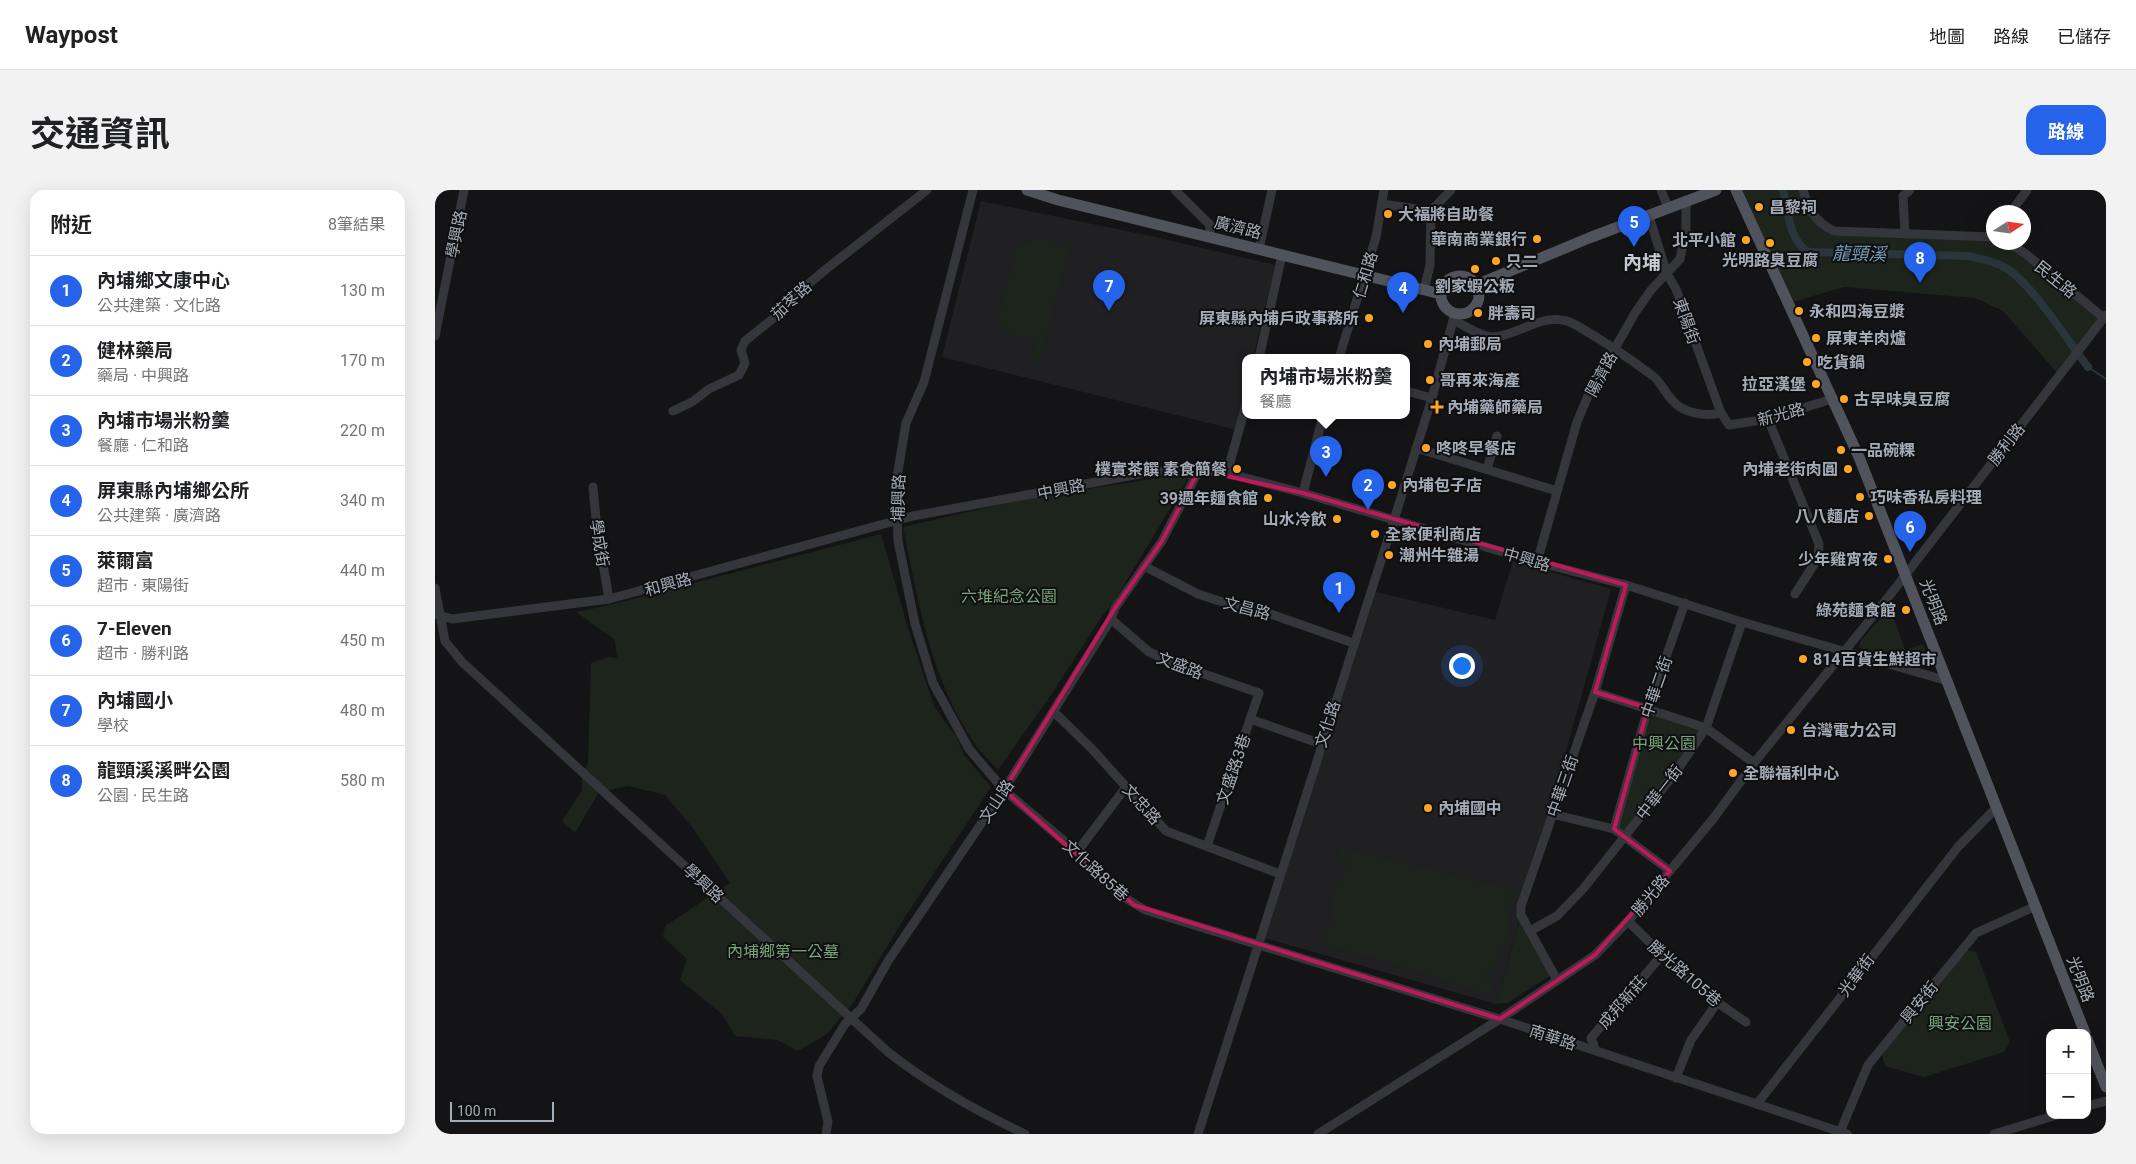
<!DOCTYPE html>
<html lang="zh-TW">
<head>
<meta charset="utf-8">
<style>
  :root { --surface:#fff; --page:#f2f2f2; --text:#202124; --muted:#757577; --line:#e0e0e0; --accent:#2563eb }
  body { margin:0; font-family:Roboto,"Noto Sans TC",sans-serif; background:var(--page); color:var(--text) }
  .controls { position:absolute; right:15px; bottom:15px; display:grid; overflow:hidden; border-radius:10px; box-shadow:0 5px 20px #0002 }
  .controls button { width:45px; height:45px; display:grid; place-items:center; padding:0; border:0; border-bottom:1px solid var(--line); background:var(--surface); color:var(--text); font:25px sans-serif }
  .compass { position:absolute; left:1551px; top:15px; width:45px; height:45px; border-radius:50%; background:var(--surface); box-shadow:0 5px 20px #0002; rotate:78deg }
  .scale { position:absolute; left:15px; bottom:12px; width:104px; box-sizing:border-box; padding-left:5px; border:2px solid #a4acb8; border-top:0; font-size:14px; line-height:18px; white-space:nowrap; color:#a4acb8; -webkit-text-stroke:4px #0f0f11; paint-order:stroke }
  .you { position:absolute; left:1026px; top:475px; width:18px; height:18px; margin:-12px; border:4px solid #fff; border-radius:50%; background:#1a73e8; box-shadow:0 0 0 8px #1a73e833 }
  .badge { display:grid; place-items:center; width:32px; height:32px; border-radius:50%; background:var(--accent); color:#fff; font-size:16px; font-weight:700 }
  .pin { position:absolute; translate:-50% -41px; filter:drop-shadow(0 1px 2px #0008) }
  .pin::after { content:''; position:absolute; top:26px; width:18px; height:15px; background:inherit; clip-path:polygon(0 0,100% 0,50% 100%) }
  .popup { position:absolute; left:807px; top:164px; width:168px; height:65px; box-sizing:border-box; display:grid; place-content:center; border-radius:10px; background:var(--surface); filter:drop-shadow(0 1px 4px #0005); font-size:16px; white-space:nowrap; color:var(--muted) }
  .popup b { font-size:19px; color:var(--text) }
  .popup::after { content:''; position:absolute; left:50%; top:100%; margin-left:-10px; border:10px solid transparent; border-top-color:var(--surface) }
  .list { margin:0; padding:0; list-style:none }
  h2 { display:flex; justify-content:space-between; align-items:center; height:65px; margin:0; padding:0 20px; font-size:21px }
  h2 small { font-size:16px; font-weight:400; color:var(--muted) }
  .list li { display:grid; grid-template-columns:32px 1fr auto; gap:15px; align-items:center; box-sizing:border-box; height:70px; padding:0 20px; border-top:1px solid var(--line) }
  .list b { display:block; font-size:19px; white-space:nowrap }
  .list p { margin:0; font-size:16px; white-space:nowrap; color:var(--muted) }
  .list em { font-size:16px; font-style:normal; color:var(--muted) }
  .map { position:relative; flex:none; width:1671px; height:944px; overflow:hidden; border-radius:15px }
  header { display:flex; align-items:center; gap:30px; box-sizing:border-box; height:70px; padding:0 25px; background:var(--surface); border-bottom:1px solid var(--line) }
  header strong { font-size:24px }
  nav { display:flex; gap:28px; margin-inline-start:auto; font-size:18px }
  .intro { display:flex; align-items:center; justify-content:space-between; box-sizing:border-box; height:120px; padding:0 30px }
  h1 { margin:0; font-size:35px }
  .button { padding:12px 22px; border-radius:15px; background:var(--accent); color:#fff; font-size:18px; font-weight:700 }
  main { display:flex; gap:30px; padding:0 30px }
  aside { flex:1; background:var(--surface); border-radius:15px; box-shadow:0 5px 20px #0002 }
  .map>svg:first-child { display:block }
  .built { fill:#202023 }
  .green { fill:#1c241c }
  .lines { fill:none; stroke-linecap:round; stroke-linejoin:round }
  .stream { stroke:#29343b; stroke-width:2 }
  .canal { stroke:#29343b; stroke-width:8 }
  .minor { stroke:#35363b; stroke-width:9 }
  .major { stroke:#50535b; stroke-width:11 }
  .marked { fill:none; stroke:#c2185b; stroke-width:4; stroke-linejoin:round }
  .poi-dot { fill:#ffa723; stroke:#0f0f11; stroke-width:2 }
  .labels { text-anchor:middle; stroke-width:4; stroke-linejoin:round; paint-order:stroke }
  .poi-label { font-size:16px; font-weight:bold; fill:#a4acb8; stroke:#0f0f11; text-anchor:start }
  .street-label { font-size:16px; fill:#a4acb8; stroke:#0f0f11 }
  .park-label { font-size:16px; fill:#7aa47a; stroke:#0f0f11 }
  .water-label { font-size:18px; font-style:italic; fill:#789db6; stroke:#0f0f11 }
  .quarter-label { font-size:19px; font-weight:bold; fill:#c6cad3; stroke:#0f0f11 }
</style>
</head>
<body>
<header>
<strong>Waypost</strong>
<nav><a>地圖</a><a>路線</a><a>已儲存</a></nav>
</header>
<div class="intro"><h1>交通資訊</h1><a class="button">路線</a></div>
<main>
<aside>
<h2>附近<small>8筆結果</small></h2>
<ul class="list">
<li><span class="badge">1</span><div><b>內埔鄉文康中心</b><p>公共建築 · 文化路</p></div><em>130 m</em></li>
<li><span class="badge">2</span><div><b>健林藥局</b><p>藥局 · 中興路</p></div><em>170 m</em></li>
<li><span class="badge">3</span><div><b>內埔市場米粉羹</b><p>餐廳 · 仁和路</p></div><em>220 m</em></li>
<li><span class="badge">4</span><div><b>屏東縣內埔鄉公所</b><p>公共建築 · 廣濟路</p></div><em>340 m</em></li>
<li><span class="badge">5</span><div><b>萊爾富</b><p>超市 · 東陽街</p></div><em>440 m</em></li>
<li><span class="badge">6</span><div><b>7-Eleven</b><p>超市 · 勝利路</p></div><em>450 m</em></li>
<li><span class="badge">7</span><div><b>內埔國小</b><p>學校</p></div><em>480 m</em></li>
<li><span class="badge">8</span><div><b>龍頸溪溪畔公園</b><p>公園 · 民生路</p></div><em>580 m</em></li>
</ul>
</aside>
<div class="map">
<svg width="1671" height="944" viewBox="0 0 1671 944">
  <rect width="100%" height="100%" fill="#141416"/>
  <!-- built -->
  <g class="built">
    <path d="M546,11l174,36 120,28 -22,93h-7v31l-9,41 -295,-73z"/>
    <path d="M1078,371l98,28 -115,415 -231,-66 111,-346 119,28z"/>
  </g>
  <!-- green -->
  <g class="green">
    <path d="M1300,0h68l20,36 170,11v5l14,1 97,75 -45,57 -56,-64 -28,-13 -131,-11 -55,16z"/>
    <path d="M608,48l9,3 8,7 4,-7 7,2 -32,120 -7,-3 5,-22h-22l-13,-12 -4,-9 19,-70 13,-6z"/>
    <path d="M736,286l18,1 -77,128 -10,11 -49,76 -55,78c-8,-9 -17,-17 -23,-26 -44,-64 -57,-142 -72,-217l126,-29z"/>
    <path d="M446,344l27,94 26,78 23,32 7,17 27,32 -86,130 -52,86 -26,31 -29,17 -21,-11 -42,-4 -13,-22 -42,-34 7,-21 -24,-22 2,-11 65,-43 -38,-56 -27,-32 -36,-9 -30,6 -24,41 -13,-12 20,-31v-15l6,-12 3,-100 17,-6 9,1 -2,-18 -39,-28 34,-7z"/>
    <path d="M1455,418l15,42 18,-6 9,21 -73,-17 2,-8z"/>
    <path d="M1215,522l53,18 -79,103 -7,-5z"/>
    <path d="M905,657l177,44 -3,13 -8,-1c9,30 -2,53 -22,74l11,4 -5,14 -166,-52 3,-16 9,1c-13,-23 -3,-47 15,-63l-15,-4z"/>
    <path d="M1086,725l30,60 -43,28 -12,1z"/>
    <path d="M1532,760l9,2 34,90 -6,10 -80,25 -39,-11 -3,-10 6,-10z"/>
  </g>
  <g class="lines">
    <!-- stream -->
    <path class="stream" d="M1653,177l18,12"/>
    <!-- canal -->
    <path class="canal" d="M1348,0c5,21 6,50 25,62l160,4c13,3 26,5 38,12 26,16 62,73 82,99"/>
    <!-- minor -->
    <g class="minor">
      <path d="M538,0l-49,192 -18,41 -10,60 2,58 17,83 18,59 36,66 35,41 73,62 45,44 23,14 355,109 347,115"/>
      <path d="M740,0l35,35v12"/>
      <path d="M1226,0l7,17"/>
      <path d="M1368,0c6,20 12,32 31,41l159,6"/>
      <path d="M947,14l49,7"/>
      <path d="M1576,22l16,-22"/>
      <path d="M1214,26l18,58 9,15 45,124 8,12 39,-6 64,-20"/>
      <path d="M1470,44l-2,-38 7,-6"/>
      <path d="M1572,52l19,12 78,64"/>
      <path d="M824,59l13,-59"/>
      <path d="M989,100l6,-25 1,-54 20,-21"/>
      <path d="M1019,131c11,4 26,16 39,16 29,-2 53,-29 83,-12 26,15 53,33 77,51 8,6 12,17 19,24 10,13 34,17 49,13"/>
      <path d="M0,146l29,-146"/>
      <path d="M824,168l23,-103"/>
      <path d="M904,168l37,-121 8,-47"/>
      <path d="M971,201l26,7"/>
      <path d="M238,221l19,-9 17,-13 30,-14 6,-12 -4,-13 4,-9 35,-28 14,-17 31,-26 102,-80"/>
      <path d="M1333,229l51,125 -1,14 -23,36"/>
      <path d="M981,258l141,43"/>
      <path d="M1052,279l10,-33"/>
      <path d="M792,283l19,-68"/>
      <path d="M158,297l4,42 12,70"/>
      <path d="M868,303l20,-77"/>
      <path d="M1102,372l40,-140 11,-26 47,-83 16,-23 29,-31 6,-29v-30"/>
      <path d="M709,376l54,28 49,16 18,2 88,31"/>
      <path d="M0,398l10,53 17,21 426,390c42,33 88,59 137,82"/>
      <path d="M0,424l17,5 157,-20 304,-83 237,-44 49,-2 28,3 76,20 234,69 89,23 116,37 206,59"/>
      <path d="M676,429l38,33 35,15 75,26 -52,153"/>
      <path d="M1160,502l111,36 48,35"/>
      <path d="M619,522l38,37 74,82 114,43"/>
      <path d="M815,529l71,25"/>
      <path d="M1117,624l62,15 56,42"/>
      <path d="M1179,639l34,-121 37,-105"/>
      <path d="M642,662l49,-65"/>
      <path d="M1193,731c37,37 74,73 118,101"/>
      <path d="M1095,741l27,-15 26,-27 95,-120 28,-41 36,-106"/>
      <path d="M1122,790l-36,-65v-9l74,-214 31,-107"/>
      <path d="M1161,861l-5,-13 71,-83"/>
      <path d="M1241,888l15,-38 26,-37"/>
      <path d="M1322,914l201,-257 39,-40"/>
      <path d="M1652,916l19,-5"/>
      <path d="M1405,942l28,-67 108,-132 60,-27"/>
      <path d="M391,944l2,-12 -11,-46 2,-10 26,-42 16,-15 27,-48 116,-171 107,-171 4,-11 47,-67 37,-71"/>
      <path d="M763,944l196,-614 38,-122 23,-85"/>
      <path d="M883,944l182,-115 95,-64 33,-34 85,-102 41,-56 136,-168 216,-280"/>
      <path d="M1559,944l63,-19"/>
    </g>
    <!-- major -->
    <g class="major">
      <path d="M592,0l31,10 383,94"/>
      <path d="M1301,0l123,267 226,576"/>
      <circle cx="1025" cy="105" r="19"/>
      <path d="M1041,95l113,-47 127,-48"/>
      <path d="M1652,849l19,48"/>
    </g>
  </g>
  <!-- marked area -->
  <path class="marked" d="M764,280l104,23 323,92 -31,107 53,16 -34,121 56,42 -75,84 -95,64 -366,-114 -130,-115 111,-182 47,-67z"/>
  <!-- markers -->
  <g class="poi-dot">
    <circle cx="1324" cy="17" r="5"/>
    <circle cx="953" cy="24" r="5"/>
    <circle cx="1102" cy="49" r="5"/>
    <circle cx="1311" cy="50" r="5"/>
    <circle cx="1335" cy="53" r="5"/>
    <circle cx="1061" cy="71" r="5"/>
    <circle cx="1040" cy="79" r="5"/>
    <circle cx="1364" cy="121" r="5"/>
    <circle cx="1043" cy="123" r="5"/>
    <circle cx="934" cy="128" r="5"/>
    <circle cx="1381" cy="148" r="5"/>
    <circle cx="993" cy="154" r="5"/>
    <circle cx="1372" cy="172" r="5"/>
    <circle cx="995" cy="190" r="5"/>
    <circle cx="1381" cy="194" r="5"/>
    <circle cx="1409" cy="209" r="5"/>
    <path d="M999.5 209.5h5v5h5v5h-5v5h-5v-5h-5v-5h5z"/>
    <circle cx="991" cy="258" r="5"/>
    <circle cx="1406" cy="260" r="5"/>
    <circle cx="802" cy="279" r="5"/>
    <circle cx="1413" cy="279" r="5"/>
    <circle cx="957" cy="295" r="5"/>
    <circle cx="1425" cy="307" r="5"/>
    <circle cx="833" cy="308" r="5"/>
    <circle cx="1434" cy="326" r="5"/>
    <circle cx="902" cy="329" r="5"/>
    <circle cx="940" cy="344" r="5"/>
    <circle cx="954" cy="365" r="5"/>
    <circle cx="1453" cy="369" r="5"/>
    <circle cx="1471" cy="420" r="5"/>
    <circle cx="1368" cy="469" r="5"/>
    <circle cx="1356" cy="540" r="5"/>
    <circle cx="1298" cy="583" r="5"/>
    <circle cx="993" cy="618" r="5"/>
  </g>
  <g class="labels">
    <!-- poi labels -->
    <g class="poi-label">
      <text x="1334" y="23">昌黎祠</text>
      <text x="963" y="30">大福將自助餐</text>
      <text x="1092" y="55" text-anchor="end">華南商業銀行</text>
      <text x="1301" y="56" text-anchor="end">北平小館</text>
      <text x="1335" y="76" text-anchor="middle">光明路臭豆腐</text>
      <text x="1071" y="77">只二</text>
      <text x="1040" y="102" text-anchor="middle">劉家蝦公粄</text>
      <text x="1374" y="127">永和四海豆漿</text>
      <text x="1053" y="129">胖壽司</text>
      <text x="924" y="134" text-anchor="end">屏東縣內埔戶政事務所</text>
      <text x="1391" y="154">屏東羊肉爐</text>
      <text x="1003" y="160">內埔郵局</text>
      <text x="1382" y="178">吃貨鍋</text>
      <text x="1005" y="196">哥再來海產</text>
      <text x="1371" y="200" text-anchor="end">拉亞漢堡</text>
      <text x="1419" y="215">古早味臭豆腐</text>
      <text x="1012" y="223">內埔藥師藥局</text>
      <text x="1001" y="264">咚咚早餐店</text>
      <text x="1416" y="266">一品碗粿</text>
      <text x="792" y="285" text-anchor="end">樸實茶饌 素食簡餐</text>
      <text x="1403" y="285" text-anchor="end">內埔老街肉圓</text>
      <text x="967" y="301">內埔包子店</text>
      <text x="1435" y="313">巧味香私房料理</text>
      <text x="823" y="314" text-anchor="end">39週年麵食館</text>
      <text x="1424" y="332" text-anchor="end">八八麵店</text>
      <text x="892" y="335" text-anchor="end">山水冷飲</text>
      <text x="950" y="350">全家便利商店</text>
      <text x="964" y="371">潮州牛雜湯</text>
      <text x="1443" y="375" text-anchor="end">少年雞宵夜</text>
      <text x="1461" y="426" text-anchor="end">綠苑麵食館</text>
      <text x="1378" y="475">814百貨生鮮超市</text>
      <text x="1366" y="546">台灣電力公司</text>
      <text x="1308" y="589">全聯福利中心</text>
      <text x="1003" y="624">內埔國中</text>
    </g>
    <!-- street labels -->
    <g class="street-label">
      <text transform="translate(803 37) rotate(14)" y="6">廣濟路</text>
      <text transform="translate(21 44) rotate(-79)" y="6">學興路</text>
      <text transform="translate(930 85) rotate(-73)" y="6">仁和路</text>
      <text transform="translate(1621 89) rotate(39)" y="6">民生路</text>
      <text transform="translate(356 110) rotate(-43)" y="6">茄苳路</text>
      <text transform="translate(1252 131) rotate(70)" y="6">東陽街</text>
      <text transform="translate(1166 184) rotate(-62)" y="6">陽濟路</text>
      <text transform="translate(1346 224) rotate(-15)" y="6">新光路</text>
      <text transform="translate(1571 254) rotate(-52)" y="6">勝利路</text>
      <text transform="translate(626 299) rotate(-11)" y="6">中興路</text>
      <text transform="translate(463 308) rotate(-88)" y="6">埔興路</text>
      <text transform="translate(165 353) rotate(81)" y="6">學成街</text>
      <text transform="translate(1092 369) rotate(16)" y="6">中興路</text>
      <text transform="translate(233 394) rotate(-15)" y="6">和興路</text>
      <text transform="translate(1499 412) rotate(69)" y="6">光明路</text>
      <text transform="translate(812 418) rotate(15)" y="6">文昌路</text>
      <text transform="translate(745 475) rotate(21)" y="6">文盛路</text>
      <text transform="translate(1221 497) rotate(-71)" y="6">中華二街</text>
      <text transform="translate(892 534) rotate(-72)" y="6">文化路</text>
      <text transform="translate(798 579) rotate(-71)" y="6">文盛路3巷</text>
      <text transform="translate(1127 596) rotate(-71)" y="6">中華三街</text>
      <text transform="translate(1224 602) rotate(-52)" y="6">中華一街</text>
      <text transform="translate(561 611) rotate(-56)" y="6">文山路</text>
      <text transform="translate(707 614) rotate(48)" y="6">文忠路</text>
      <text transform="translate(661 680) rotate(42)" y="6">文化路85巷</text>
      <text transform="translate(269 693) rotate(43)" y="6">學興路</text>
      <text transform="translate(1215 705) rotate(-50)" y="6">勝光路</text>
      <text transform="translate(1250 783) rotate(41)" y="6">勝光路105巷</text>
      <text transform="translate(1421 785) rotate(-53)" y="6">光華街</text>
      <text transform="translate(1646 789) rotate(69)" y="6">光明路</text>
      <text transform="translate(1187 812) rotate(-49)" y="6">成邦新莊</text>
      <text transform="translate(1484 812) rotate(-51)" y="6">興安街</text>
      <text transform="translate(1118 847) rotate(18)" y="6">南華路</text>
    </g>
    <!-- park labels -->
    <g class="park-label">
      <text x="574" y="412">六堆紀念公園</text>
      <text x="1229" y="559">中興公園</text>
      <text x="348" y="767">內埔鄉第一公墓</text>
      <text x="1525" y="839">興安公園</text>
    </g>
    <!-- water labels -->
    <g class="water-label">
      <text transform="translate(1424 64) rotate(1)" y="6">龍頸溪</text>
    </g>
    <!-- quarter labels -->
    <g class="quarter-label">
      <text x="1207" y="79">內埔</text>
    </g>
  </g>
</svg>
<div class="controls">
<button>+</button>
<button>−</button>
</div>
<svg class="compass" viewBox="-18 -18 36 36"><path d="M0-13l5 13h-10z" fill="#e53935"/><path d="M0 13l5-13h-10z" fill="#757577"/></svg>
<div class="scale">100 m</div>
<div class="you"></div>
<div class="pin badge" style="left:904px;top:423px">1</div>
<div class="pin badge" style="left:933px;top:320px">2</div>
<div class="pin badge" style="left:891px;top:287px">3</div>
<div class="popup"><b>內埔市場米粉羹</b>餐廳</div>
<div class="pin badge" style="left:968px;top:123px">4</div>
<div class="pin badge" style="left:1199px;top:57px">5</div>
<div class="pin badge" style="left:1475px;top:362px">6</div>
<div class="pin badge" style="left:674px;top:121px">7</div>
<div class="pin badge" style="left:1485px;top:93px">8</div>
</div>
</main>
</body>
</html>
